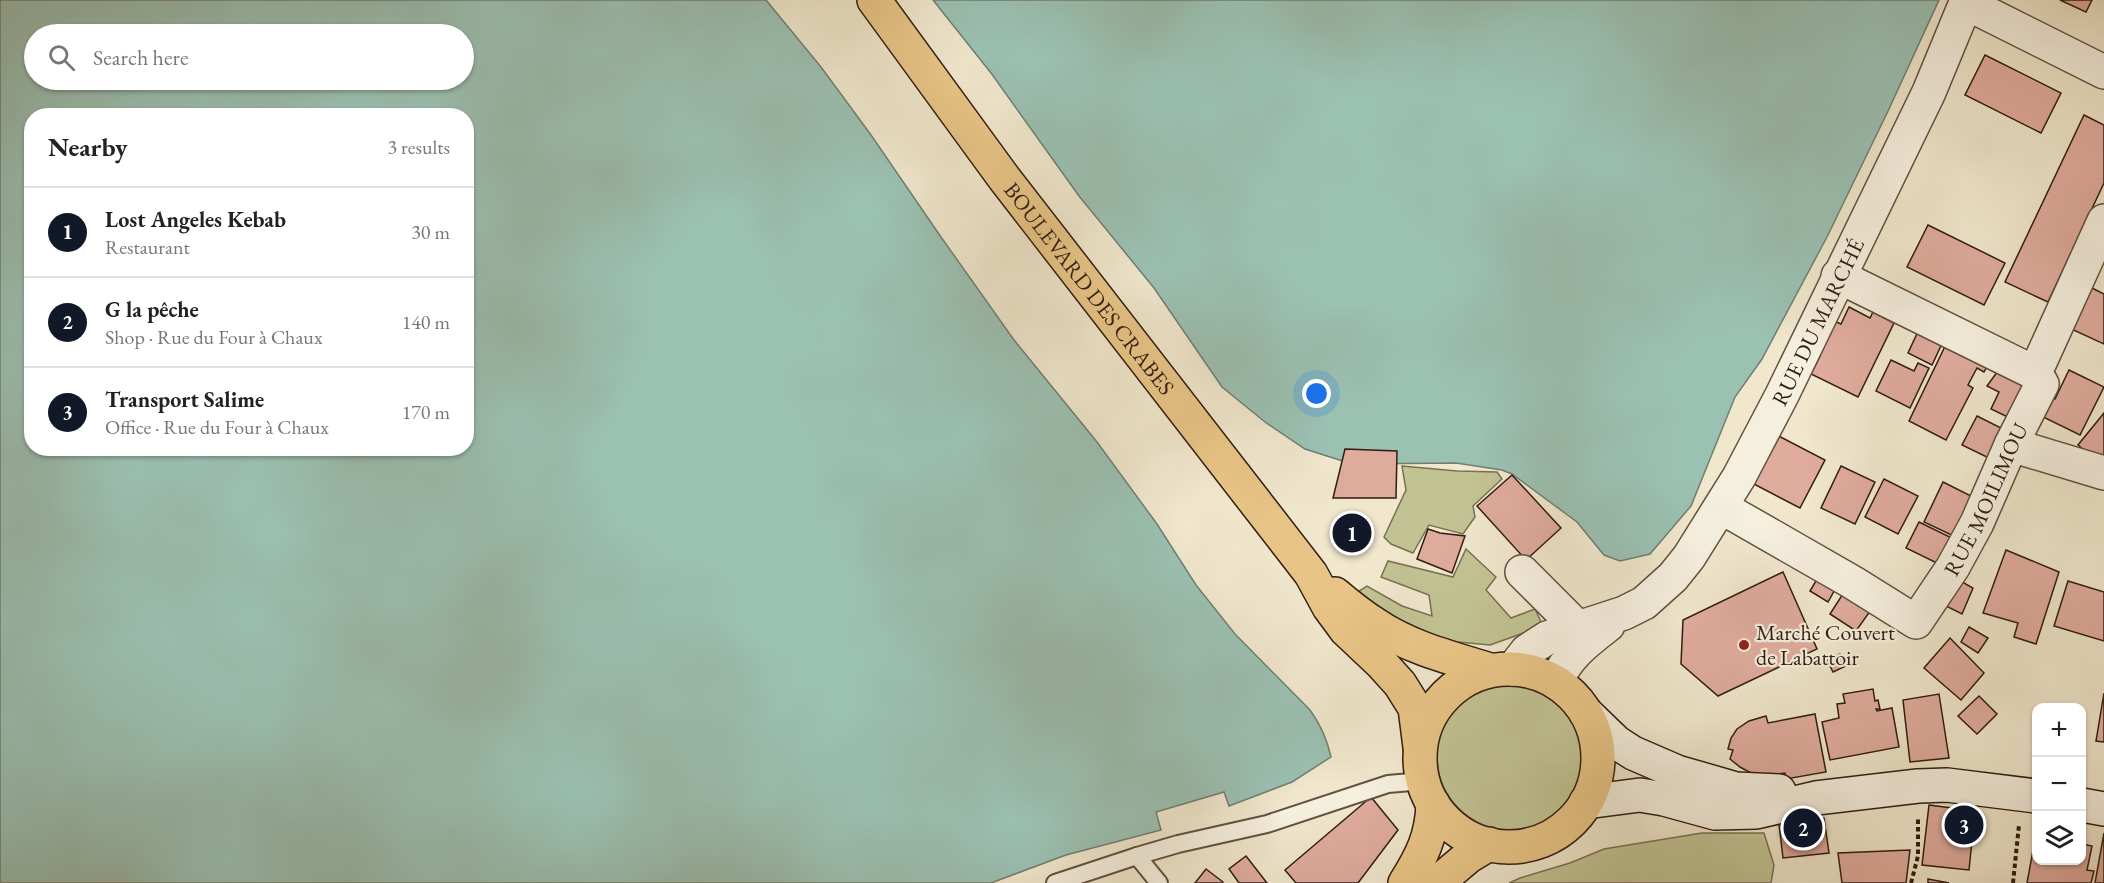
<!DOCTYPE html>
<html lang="en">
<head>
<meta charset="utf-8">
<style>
  :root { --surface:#fff; --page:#f6f6f6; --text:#222; --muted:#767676; --line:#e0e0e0; --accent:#111827 }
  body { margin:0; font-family:"EB Garamond",serif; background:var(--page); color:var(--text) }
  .controls { position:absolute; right:18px; bottom:18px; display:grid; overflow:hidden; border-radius:12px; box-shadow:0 2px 4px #0004 }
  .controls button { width:54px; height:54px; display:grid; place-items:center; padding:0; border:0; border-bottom:2px solid var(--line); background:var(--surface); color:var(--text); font:30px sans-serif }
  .you { position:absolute; left:1317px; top:394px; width:21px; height:21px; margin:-15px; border:4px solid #fff; border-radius:50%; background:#1a73e8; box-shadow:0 0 0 9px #1a73e833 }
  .badge { display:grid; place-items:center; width:39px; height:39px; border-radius:50%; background:var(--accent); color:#fff; font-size:20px; font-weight:700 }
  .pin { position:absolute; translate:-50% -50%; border:3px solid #fff; box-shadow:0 2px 6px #0006 }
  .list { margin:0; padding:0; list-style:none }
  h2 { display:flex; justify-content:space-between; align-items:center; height:78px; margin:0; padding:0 24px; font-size:26px }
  h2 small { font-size:20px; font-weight:400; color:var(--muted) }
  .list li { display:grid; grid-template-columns:39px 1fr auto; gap:18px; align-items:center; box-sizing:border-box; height:90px; padding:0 24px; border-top:2px solid var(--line) }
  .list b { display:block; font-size:22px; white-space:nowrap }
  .list p { margin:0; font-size:20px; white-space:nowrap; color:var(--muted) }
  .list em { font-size:20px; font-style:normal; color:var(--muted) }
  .icon { flex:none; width:33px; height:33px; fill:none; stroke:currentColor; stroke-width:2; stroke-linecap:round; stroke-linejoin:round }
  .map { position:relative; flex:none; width:2104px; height:883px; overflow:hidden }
  .search { position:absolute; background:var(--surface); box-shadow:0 2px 4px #0004; left:24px; top:24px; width:450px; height:66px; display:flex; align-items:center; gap:15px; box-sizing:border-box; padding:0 21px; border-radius:33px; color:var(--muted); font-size:22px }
  .panel { position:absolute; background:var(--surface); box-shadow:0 2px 4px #0004; left:24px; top:108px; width:450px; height:348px; border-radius:24px }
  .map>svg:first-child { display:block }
  .green { fill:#c2c393; stroke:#797052; stroke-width:1.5 }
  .water { fill:#9bc1b3; stroke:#707f72; stroke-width:1.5; fill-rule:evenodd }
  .building { fill:#dfab9d; stroke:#301d11; stroke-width:1.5 }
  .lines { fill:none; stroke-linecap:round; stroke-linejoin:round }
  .service-casing { stroke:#605040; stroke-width:20 }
  .minor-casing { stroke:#605040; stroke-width:36 }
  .secondary-casing { stroke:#301d11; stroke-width:36 }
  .primary-casing { stroke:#301d11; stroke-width:36 }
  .path { stroke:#301d11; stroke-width:4; stroke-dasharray:4.5 3; stroke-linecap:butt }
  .service { stroke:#f5efde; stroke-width:16 }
  .minor { stroke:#f5efde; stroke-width:33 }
  .secondary { stroke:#f5efde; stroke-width:33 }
  .primary { stroke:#e8c486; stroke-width:33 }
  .poi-dot { fill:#8f2418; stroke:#f5efde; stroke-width:2 }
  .labels { text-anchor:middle; stroke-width:4.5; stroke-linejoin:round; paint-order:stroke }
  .street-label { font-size:22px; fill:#301d11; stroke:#f5efde }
  .poi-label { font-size:22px; fill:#301d11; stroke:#f5efde; text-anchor:start }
</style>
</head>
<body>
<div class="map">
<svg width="2104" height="883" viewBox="0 0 2104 883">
  <rect width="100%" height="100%" fill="#f0e7cd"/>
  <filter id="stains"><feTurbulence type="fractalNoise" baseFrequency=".00333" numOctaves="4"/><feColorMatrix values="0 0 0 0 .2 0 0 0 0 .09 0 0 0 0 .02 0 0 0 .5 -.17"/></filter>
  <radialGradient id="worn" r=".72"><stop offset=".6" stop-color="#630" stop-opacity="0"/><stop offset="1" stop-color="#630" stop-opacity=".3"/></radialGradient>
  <!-- green -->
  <g class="green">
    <path d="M1402,466l55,5 40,1 5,7 -29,27 2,11 -12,17 -34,-9 -16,28 -22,-9 -7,-7 22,-47z"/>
    <path d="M1466,549l30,28 -10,13 25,28 24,-9 8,17 -53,19 -43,-4 -47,-20 -38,-25 -3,-5 8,-5 35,20 30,10 -3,-21 -48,-18 7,-16 65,16z"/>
    <circle cx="1511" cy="756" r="74"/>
    <path d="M1702,833h62l10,32 -3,18h-262l11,-5 50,-15 34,-14z"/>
  </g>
  <!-- water -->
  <g class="water">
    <path d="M0,0h766l55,67 50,68 70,102 73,103 83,102 60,82 39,61 39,49 75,76c11,15 17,29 21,47l-39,25 -63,24 -5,-14 -68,20 5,18 -95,25 -75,28h-991zM34,34h430v46h-430zM32,116h434v332h-434z"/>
    <path d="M933,0h1006l-50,109 -62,128 -65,122 -27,38 -44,109 -41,48 -30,7 -16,-6 -27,-33 -65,-48 -10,-4 -46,-7 -104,1 -47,-15 -40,-27 -43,-35 -68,-99 -75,-92 -88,-123z"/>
  </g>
  <!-- building -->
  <g class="building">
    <path d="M2060,0h32l-6,12z"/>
    <path d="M1985,55l76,38 -20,40 -76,-38z"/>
    <path d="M2084,115l20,10v58l-56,119 -43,-20z"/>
    <path d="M1928,225l77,38 -21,42 -77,-38z"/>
    <path d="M2090,287l14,7v50l-35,-16z"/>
    <path d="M1849,307l21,11 3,-6 21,11 -36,74 -47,-23 9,-18 -5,-3 17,-33 9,4z"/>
    <path d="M1922,323l24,12 -14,30 -24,-12z"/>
    <path d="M1950,336l42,21 -8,15 -7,-4 -9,17 5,3 -27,52 -37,-19z"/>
    <path d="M1891,360l23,11 4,-8 11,5 -19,40 -34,-17z"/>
    <path d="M2003,364l33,17 -20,40 -25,-12 8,-17 -12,-6z"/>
    <path d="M2069,370l35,17 -24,48 -43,-21 10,-19 8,4z"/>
    <path d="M2104,413v52l-1,1 -25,-21z"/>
    <path d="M1977,416l34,17 -14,29 -35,-17z"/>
    <path d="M1775,434l50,26 -25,48 -50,-26z"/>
    <path d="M1345,449l52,2 -1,47h-63z"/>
    <path d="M1841,466l34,16 -20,42 -34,-16z"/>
    <path d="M1512,475l49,53 -35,32 -49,-54z"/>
    <path d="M1884,479l34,17 -20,38 -33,-17z"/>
    <path d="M1943,482l36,18 -19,39 -36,-17z"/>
    <path d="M1351,517l19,13 -11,16 -19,-12z"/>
    <path d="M1919,522l39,19 -13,26 -39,-19z"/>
    <path d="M1428,529l12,4 25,3 -13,37 -35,-14z"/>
    <path d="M2006,550l53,22 -23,72 -22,-7 4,-14 -35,-10z"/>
    <path d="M1783,572l34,77 -99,47 -37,-32 2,-44z"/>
    <path d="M1820,574l18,10 -10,18 -18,-11z"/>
    <path d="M1955,578l18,10 -11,26 -20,-10z"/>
    <path d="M2068,581l36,11v49l-50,-15z"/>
    <path d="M1846,589l27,18 -17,24 -26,-17z"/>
    <path d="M1969,627l19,11 -10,15 -17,-11z"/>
    <path d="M1950,638l34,35 -23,27 -37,-32z"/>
    <path d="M1840,654l6,12 -13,6 -6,-12z"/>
    <path d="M1873,689l2,12 3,-1 2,9h-4l1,2 15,-3 7,39 -69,13 -8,-38 17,-4 -2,-14 8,-1 -2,-9z"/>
    <path d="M2104,693v49l-8,-1z"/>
    <path d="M1939,694l10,64 -39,4 -7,-62z"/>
    <path d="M1979,696l18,18 -20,20 -19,-18z"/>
    <path d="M1815,714l11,58 -40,7 -1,-6 -14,2 -20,-2 -11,-6 -10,-8 3,-9 -5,-1 3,-11 6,-9 12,-8 17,-5 2,7z"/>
    <path d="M1371,797l27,33 -40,53h-62l-11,-13z"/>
    <path d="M1929,805l46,6 -6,59 -47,-5z"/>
    <path d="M1824,818l5,35 -46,5 -4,-34z"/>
    <path d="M2104,833v50h-9z"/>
    <path d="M2036,834v26h46v-16l10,2 -5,24 7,1 -3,12h-64z"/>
    <path d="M1910,850l-4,33h-64l-4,-30z"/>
    <path d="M1246,856l21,27h-28l-10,-14z"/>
    <path d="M1206,869l17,13 -1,1h-27z"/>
    <path d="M1928,879l21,4h-21z"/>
  </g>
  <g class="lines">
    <defs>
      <g id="service">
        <path d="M1055,883l82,-27"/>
        <path d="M1159,883l-22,-27 41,-12 89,-20 121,-40 35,-3"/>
      </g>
      <g id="minor">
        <path d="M1966,3l138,69"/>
        <path d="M1838,276l197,97"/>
        <path d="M2035,373l69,-152"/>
        <path d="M2011,445l93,28"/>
        <path id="s1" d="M1721,507l131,75 64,40 37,-55 24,-44 34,-78 31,-61 -7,-11"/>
        <path d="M1522,572l56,56"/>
        <path id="s2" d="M1513,669l14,-18 20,-13 77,-25 20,-10 29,-26 16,-20 50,-80 43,-82 147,-303 38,-92"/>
        <path d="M1556,682c11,-26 30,-40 52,-57"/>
      </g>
      <g id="secondary">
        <path d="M1586,713l30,29 17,11 44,19 59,17 43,2"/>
        <path d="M1586,802l54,-7 24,4 51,14 41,-1 60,-14 102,-12 29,-1 89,11"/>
        <path d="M2082,805l22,4"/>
      </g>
      <g id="primary">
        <path id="s3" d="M874,0l130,178 307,396 18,33 17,23 35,33 19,21 15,24 5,39"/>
        <path d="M1335,594c13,11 27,22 41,31 34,23 76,33 114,45"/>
        <circle cx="1509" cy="758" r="89"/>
        <path d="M1405,883c17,-27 27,-47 28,-79"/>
        <path d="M1437,883l32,-27 20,-12"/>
      </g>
    </defs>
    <!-- service casing -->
    <use href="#service" class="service-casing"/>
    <!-- minor casing -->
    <use href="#minor" class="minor-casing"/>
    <!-- secondary casing -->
    <use href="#secondary" class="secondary-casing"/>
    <!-- primary casing -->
    <use href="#primary" class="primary-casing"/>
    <!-- path -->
    <g class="path">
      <path d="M1911,883l7,-27v-39"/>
      <path d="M2013,883l6,-58"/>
    </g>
    <!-- service -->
    <use href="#service" class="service"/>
    <!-- minor -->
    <use href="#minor" class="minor"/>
    <!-- secondary -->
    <use href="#secondary" class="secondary"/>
    <!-- primary -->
    <use href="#primary" class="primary"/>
  </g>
  <!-- markers -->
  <circle class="poi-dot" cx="1744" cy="645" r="6"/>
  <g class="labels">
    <!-- street labels -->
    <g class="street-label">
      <text dy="8" stroke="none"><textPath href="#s3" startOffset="360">BOULEVARD DES CRABES</textPath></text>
      <text dy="8" stroke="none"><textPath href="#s2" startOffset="483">RUE DU MARCHÉ</textPath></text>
      <text dy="8" stroke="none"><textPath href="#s1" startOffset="368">RUE MOILIMOU</textPath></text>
    </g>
    <!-- poi labels -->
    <g class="poi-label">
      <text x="1756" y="640">Marché Couvert<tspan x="1756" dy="25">de Labattoir</tspan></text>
    </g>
  </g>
  <rect width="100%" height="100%" filter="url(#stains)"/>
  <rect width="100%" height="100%" fill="url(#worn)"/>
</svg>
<div class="controls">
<button>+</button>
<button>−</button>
<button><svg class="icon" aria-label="layers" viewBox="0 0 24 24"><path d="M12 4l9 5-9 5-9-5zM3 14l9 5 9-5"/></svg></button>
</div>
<div class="you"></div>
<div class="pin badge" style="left:1352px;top:533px">1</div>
<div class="pin badge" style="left:1803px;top:828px">2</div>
<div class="pin badge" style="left:1964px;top:825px">3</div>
<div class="search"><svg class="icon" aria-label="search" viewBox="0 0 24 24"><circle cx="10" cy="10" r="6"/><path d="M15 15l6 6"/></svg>Search here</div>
<section class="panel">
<h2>Nearby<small>3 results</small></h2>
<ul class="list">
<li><span class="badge">1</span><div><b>Lost Angeles Kebab</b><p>Restaurant</p></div><em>30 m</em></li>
<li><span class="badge">2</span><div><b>G la pêche</b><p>Shop · Rue du Four à Chaux</p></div><em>140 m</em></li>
<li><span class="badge">3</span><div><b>Transport Salime</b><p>Office · Rue du Four à Chaux</p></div><em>170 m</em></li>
</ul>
</section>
</div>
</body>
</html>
